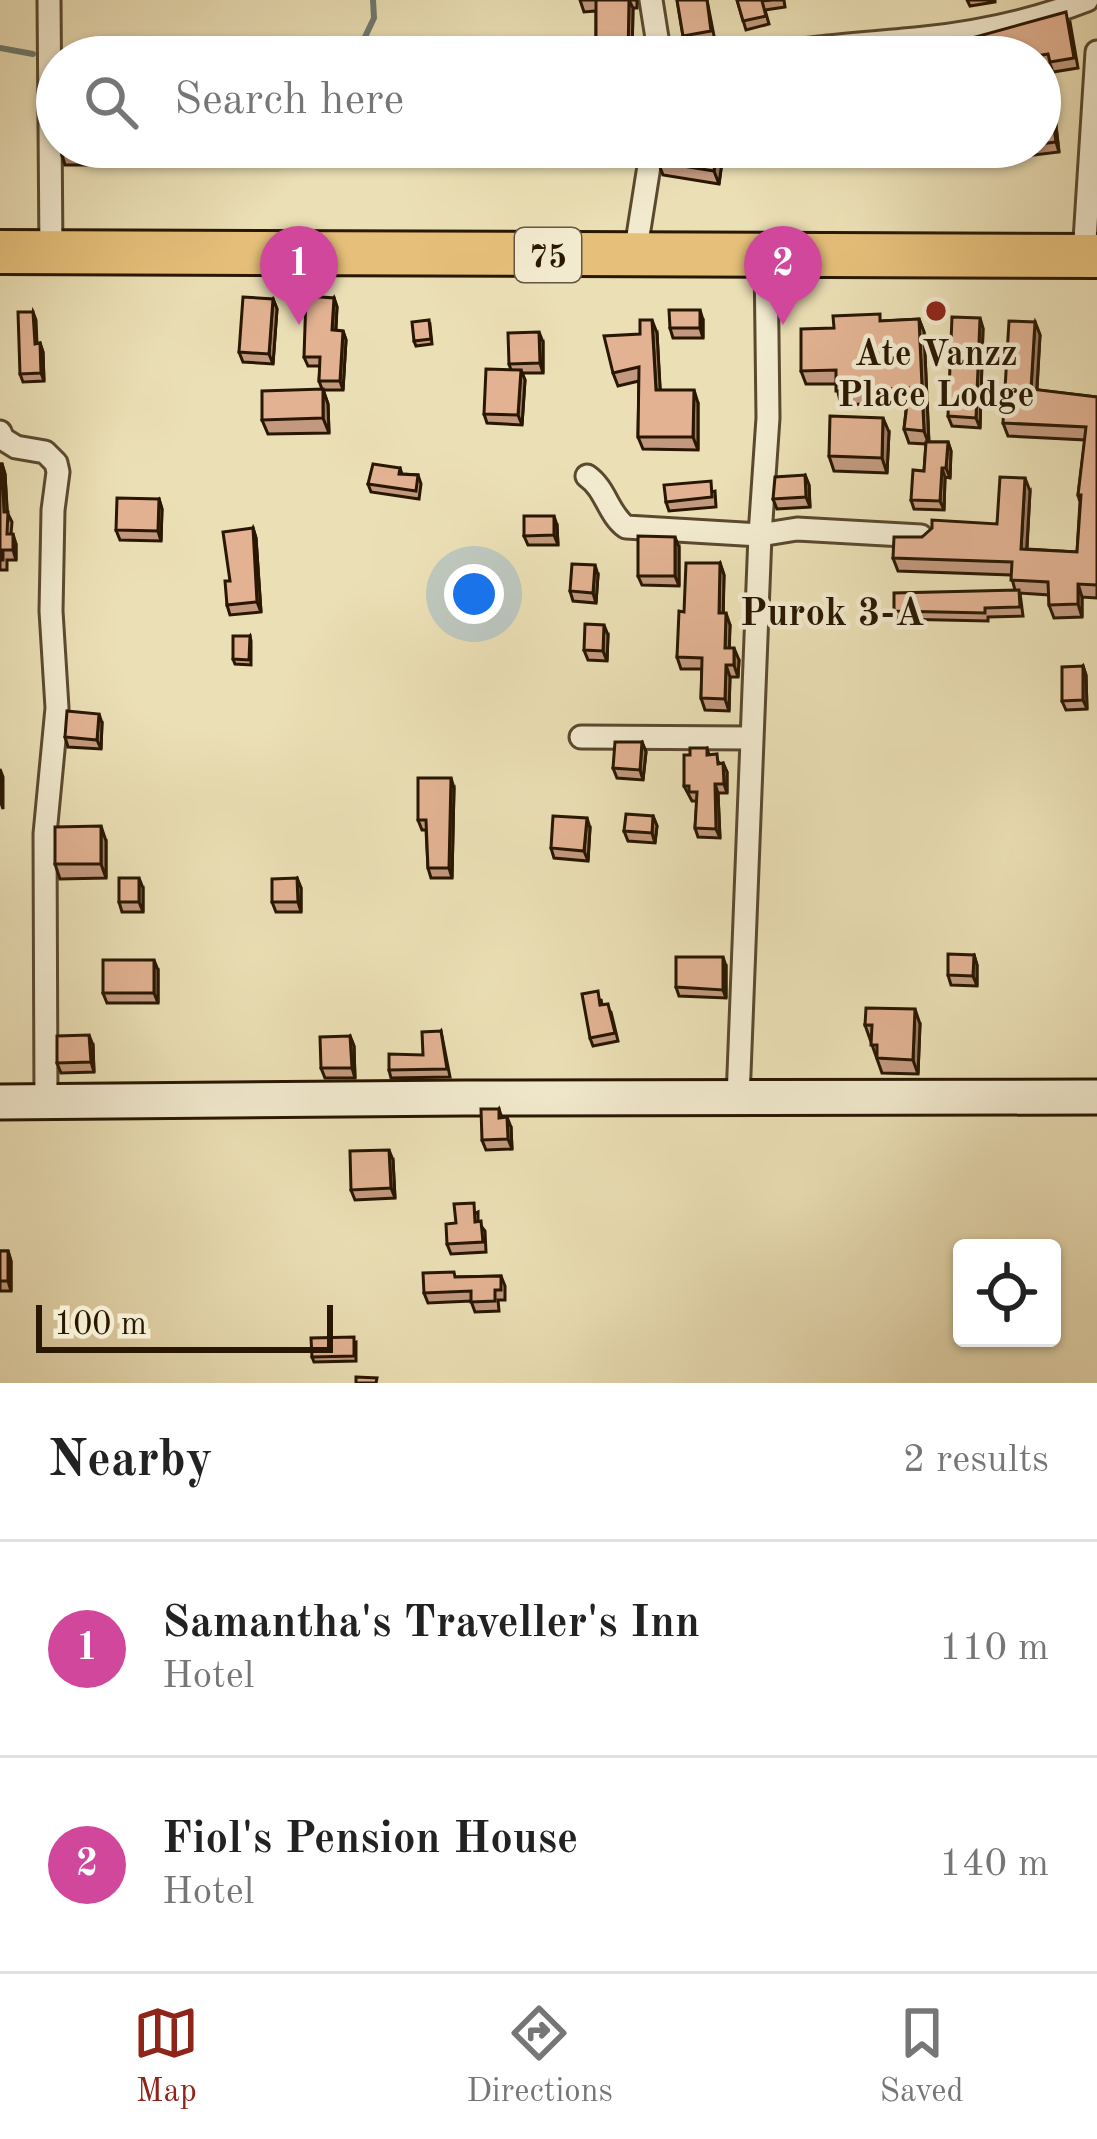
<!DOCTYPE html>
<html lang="en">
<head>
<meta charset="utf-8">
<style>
  :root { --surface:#fff; --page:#f6f6f6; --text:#222; --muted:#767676; --line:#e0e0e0; --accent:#8f2418 }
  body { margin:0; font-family:"Old Standard TT",serif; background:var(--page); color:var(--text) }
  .controls { position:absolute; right:36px; bottom:36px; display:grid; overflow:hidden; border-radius:12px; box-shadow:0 3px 9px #0004 }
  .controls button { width:108px; height:108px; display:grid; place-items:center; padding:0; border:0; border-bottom:3px solid var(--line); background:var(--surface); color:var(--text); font:60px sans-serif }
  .scale { position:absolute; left:36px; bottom:30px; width:297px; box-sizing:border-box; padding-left:12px; border:6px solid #291702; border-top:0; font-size:33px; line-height:42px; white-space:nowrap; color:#291702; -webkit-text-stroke:9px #f2eacf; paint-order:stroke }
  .you { position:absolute; left:474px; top:594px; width:42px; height:42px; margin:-30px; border:9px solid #fff; border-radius:50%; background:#1a73e8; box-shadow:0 0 0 18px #1a73e833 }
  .badge { display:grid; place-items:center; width:78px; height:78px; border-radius:50%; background:var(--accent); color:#fff; font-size:39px; font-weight:700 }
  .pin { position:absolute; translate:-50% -99px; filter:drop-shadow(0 3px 6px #0008) }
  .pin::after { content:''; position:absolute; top:63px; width:42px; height:36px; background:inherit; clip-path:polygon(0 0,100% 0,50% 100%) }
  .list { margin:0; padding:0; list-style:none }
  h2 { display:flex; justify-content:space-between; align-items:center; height:156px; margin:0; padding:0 48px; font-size:51px }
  h2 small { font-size:39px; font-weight:400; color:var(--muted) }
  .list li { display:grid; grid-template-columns:78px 1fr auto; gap:36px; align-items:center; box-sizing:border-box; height:216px; padding:0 48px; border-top:3px solid var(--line) }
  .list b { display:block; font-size:45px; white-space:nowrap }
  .list p { margin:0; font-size:39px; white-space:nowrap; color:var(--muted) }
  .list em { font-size:39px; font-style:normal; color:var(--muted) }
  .icon { flex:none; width:66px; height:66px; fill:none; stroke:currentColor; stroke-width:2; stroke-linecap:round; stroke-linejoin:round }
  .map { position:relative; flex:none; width:1097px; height:1383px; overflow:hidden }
  .search { position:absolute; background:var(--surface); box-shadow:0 3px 9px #0004; left:36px; right:36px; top:36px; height:132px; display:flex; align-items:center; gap:30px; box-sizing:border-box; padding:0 42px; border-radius:66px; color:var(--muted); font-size:45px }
  .sheet { height:588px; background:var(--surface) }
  nav { display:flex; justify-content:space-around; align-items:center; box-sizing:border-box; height:168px; border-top:3px solid var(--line); background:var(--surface); font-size:33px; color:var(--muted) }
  nav a { display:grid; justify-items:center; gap:6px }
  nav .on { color:var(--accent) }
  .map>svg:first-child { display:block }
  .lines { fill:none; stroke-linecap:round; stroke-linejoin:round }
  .stream { stroke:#6e796f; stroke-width:6 }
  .street-casing { stroke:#5a492f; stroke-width:27 }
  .secondary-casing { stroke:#291702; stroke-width:39 }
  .highway-casing { stroke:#291702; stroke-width:48 }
  .street { stroke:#f2eacf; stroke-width:21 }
  .secondary { stroke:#f2eacf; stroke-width:33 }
  .highway { stroke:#e6c07a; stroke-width:42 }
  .wall { fill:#c2997e; stroke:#291702; stroke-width:3 }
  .shaded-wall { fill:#9e7d66; stroke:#291702; stroke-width:3 }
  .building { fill:#e2b292; stroke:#291702; stroke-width:3 }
  .poi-dot { fill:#8f2418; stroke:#f2eacf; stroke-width:4.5 }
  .labels { text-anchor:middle; stroke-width:9; stroke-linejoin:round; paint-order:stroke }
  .shield { fill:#f2eacf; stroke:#655640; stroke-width:3 }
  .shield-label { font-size:33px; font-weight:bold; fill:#291702 }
  .poi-label { font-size:36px; font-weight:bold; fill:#291702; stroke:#f2eacf }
  .neighbourhood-label { font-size:39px; font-weight:bold; fill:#291702; stroke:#f2eacf }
</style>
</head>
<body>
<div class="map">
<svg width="1097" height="1383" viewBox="0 0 1097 1383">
  <rect width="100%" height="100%" fill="#ebdfb5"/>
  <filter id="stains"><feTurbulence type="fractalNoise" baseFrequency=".00167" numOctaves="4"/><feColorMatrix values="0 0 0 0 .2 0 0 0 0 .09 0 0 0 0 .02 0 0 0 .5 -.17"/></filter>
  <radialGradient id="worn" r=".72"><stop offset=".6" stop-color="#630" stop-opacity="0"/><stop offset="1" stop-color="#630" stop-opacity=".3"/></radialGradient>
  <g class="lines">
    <!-- stream -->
    <g class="stream">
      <path d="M0,48l33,6"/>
      <path d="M176,57l46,-9 37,9"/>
      <path d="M323,57l41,-18 10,-21 -1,-18"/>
    </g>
    <defs>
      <g id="street">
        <path d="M49,0l2,252"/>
        <path d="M651,0l9,57"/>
        <path d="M760,57c55,-11 110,-13 165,-19 55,-6 111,-18 162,-38"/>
        <path d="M635,255l17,-108"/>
        <path d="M1084,256l13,-204"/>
        <path d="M0,432l3,7 13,8 29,5 11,11 2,9 -5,38 -2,101 6,97 -12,126 1,268"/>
        <path d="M587,476c19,13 21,38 39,51l134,8 8,-117 -2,-163"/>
        <path d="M581,737l170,1"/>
        <path d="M738,1099l22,-564 37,-6 124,7"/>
      </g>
      <path id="secondary" d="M0,1102l465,-4 632,-1"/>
      <path id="highway" d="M0,252l1097,4"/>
    </defs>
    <!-- street casing -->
    <use href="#street" class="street-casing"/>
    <!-- secondary casing -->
    <use href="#secondary" class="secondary-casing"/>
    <!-- highway casing -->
    <use href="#highway" class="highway-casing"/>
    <!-- street -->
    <use href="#street" class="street"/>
    <!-- secondary -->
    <use href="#secondary" class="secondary"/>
    <!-- highway -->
    <use href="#highway" class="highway"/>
  </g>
  <!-- wall -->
  <g class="wall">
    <path d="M580,0h57v8h-4l-1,49h-36l2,-12 -2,-7v-27l-12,1z"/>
    <path d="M677,0h30l8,41 -28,5 -4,-10z"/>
    <path d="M737,0h47l1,7 -20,3 4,14 -23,6z"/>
    <path d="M967,0h28v2l-25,4z"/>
    <path d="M1070,22l8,46 -25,4 -3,-8 -10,2v-9h-87z"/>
    <path d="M1051,107l4,10 4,35 -33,4 -4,-9h18v-38z"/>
    <path d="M62,147h35v18h-32l-3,-10z"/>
    <path d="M579,147h53l-1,18 -48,-2z"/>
    <path d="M724,147l-5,37 -56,-9 -5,-13z"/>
    <path d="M910,147h22l1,7 -20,5z"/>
    <path d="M334,298l3,9 -1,23 7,1 3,9 -3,50h-20l5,14 1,29 -61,1 -6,-14 60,-31 -3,-8 1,-15h-12l-4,-9z"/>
    <path d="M273,299l4,10 -4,55 -30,-2 -4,-10z"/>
    <path d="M33,312l3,8 1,24 3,-1 3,9 1,29 -21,1 -3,-8z"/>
    <path d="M919,319l5,13 5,110h19l3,9 -1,27 -5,-1 -1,33 -30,-1 -3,-9 13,-29 2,-27 -17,-1 -5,-14 3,-27 -66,3 -5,-21h-30l-5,-13 33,-43 49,-7z"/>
    <path d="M703,320v18h-30l-3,-10z"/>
    <path d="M1035,322l5,13 -3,55 60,7v201l-15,-1v20l-28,1 -5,-13v-10l-29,-2 3,23 -35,1v4l-91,-2 -3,-8 121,-21 -4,-15 -113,-4 -5,-13 29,-21 75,-13 33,-33 -3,58 50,3 3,-50 -2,-7 7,-55 -77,-4 -5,-13z"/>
    <path d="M430,325l2,19 -16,2 -2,-5z"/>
    <path d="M983,328l-3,100 -28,-2 -4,-10z"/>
    <path d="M657,333l3,57 38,13v47l-55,-1 -5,-12 1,-56 -21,5 -5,-13z"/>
    <path d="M543,342v31h-21l3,7 -3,45 -35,-2 -3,-9 27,-44 -2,-6z"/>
    <path d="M889,432l-2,41 -53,-2 -5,-15z"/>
    <path d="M0,464h2l3,10 2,38 5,10 -1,12 5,10v16h-9v10h-7z"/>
    <path d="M400,468l2,6 16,1 3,9 -2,15 -48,-7 -3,-8z"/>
    <path d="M805,475l4,10 1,22 -33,2 -4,-10z"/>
    <path d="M715,491l1,16 -47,4 -3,-9z"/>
    <path d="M159,499l3,10 -1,32 -41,-1 -4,-10z"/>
    <path d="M557,525l1,20h-30l-4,-9z"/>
    <path d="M253,528l3,10 5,74 -31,3 -3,-10 3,-24z"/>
    <path d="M679,547v39l-37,-1 -4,-9z"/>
    <path d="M720,563l4,12 -1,38 7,12 -1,23 10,12 -1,17h-8l-1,34 -24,-1 -4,-12 1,-29h-21l-4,-12 7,-45z"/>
    <path d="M598,575l-2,28 -23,-2 -3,-10z"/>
    <path d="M608,635l-1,26 -19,-1 -4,-10z"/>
    <path d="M250,636l1,5v24l-16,-1 -2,-5z"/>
    <path d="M1083,666l3,9 1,34 -21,1 -4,-9z"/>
    <path d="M102,723l-1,26 -33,-2 -3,-10z"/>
    <path d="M642,742l4,10 -3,28 -26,-2 -4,-10z"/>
    <path d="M707,748l2,7 12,9 2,-1 4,9v21h-9l2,45 -22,-1 -3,-9 2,-27h-5l-8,-15 6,-31z"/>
    <path d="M454,788l-2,90h-21l-3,-10 -2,-38h-4l-4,-10z"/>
    <path d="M653,816l4,10 -2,17 -27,-2 -4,-10z"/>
    <path d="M590,828l-2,33 -34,-3 -3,-10z"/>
    <path d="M106,841v37l-46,1 -5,-15z"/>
    <path d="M297,878l4,10v24h-25l-4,-10z"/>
    <path d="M143,888v24h-21l-3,-10z"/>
    <path d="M974,955l3,10v21l-26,-1 -3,-10z"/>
    <path d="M726,966v32l-47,-2 -3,-9z"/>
    <path d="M158,970v33h-51l-4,-10z"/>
    <path d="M601,999l1,6 9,7 7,29 -25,5 -3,-8z"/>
    <path d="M920,1024l-2,50 -36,-1 -17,-48z"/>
    <path d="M441,1031l9,46 -59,1 -2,-8 34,-15z"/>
    <path d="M350,1036l4,10 1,32h-30l-4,-10z"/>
    <path d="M93,1045l1,27 -33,1 -4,-10z"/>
    <path d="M499,1109l3,9 9,9 1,22 -26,1 -4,-10z"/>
    <path d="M393,1160l2,38 -40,2 -4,-10z"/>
    <path d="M478,1212v10l7,9 1,21 -35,2 -4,-10 9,-21z"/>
    <path d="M0,1251h8l3,10v30h-11z"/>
    <path d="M501,1276l4,10v14h-7l1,11 -24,1 -4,-11 -43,2 -4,-10 32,-16z"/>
    <path d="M356,1342v19l-42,1 -2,-5z"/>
  </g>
  <!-- shaded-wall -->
  <g class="shaded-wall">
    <path d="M629,0l4,8 -1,49h-4z"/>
    <path d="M1051,107l4,10 4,35 -3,-10z"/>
    <path d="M627,147h5l-1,18 -4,-11z"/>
    <path d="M718,147h6l-5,37 -5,-13z"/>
    <path d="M334,298l3,9 -2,32 -3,-9z"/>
    <path d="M273,299l4,10 -4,55 -4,-10z"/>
    <path d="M700,310l3,10v18l-3,-10z"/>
    <path d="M980,318l3,10 -3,100 -4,-10z"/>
    <path d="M919,319l5,13 5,113 -5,-14z"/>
    <path d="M652,320l5,13 4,70 -5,-13z"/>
    <path d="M1035,322l5,13 -4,67 -5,-13z"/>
    <path d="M343,331l3,9 -3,50 -3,-9z"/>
    <path d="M539,332l4,10v31l-3,-10z"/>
    <path d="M40,343l3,9 1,29 -3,-8z"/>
    <path d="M521,370l4,10 -3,45 -4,-10z"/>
    <path d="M323,389l5,15 1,29 -6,-15z"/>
    <path d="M694,390l4,13v47l-5,-13z"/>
    <path d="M883,418l6,14 -2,41 -5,-15z"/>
    <path d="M948,442l3,9 -1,27 -4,-10z"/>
    <path d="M2,464l3,10 3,48 -4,-10z"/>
    <path d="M942,468l3,9 -1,33 -4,-9z"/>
    <path d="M805,475l4,10 1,22 -4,-10z"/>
    <path d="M1025,478l5,13 -4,70 -5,-12z"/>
    <path d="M159,499l3,10 -1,32 -3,-10z"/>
    <path d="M554,516l3,9 1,20 -4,-10z"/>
    <path d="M253,528l3,10 5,74 -4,-10z"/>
    <path d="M13,534l3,10v16l-3,-10z"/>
    <path d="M675,537l4,10v39l-4,-10z"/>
    <path d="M720,563l4,12 -1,49 -4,-11z"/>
    <path d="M595,565l3,10 -2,28 -3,-10z"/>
    <path d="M1078,584l4,13v20l-4,-13z"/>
    <path d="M726,613l4,12 -1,35 -4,-12z"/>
    <path d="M604,625l4,10 -1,26 -4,-10z"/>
    <path d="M734,648l5,12 -1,17 -4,-12z"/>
    <path d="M726,665l4,12 -1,34 -4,-12z"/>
    <path d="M1083,666l3,9 1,34 -4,-9z"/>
    <path d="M99,714l3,9 -1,26 -4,-9z"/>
    <path d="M642,742l4,10 -3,28 -3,-10z"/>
    <path d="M723,763l4,9v21l-3,-9z"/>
    <path d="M0,769l3,8v32l-3,-9z"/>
    <path d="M451,778l3,10 -2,90 -3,-10z"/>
    <path d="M715,784l3,9 2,45 -4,-9z"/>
    <path d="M653,816l4,10 -2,17 -3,-10z"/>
    <path d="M587,818l3,10 -2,33 -4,-10z"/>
    <path d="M101,826l5,15v37l-5,-14z"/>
    <path d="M139,878l4,10v24l-4,-10z"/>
    <path d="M297,878l4,10v24l-3,-10z"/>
    <path d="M974,955l3,10v21l-4,-10z"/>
    <path d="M723,957l3,9v32l-3,-8z"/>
    <path d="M154,960l4,10v33l-4,-10z"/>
    <path d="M915,1009l5,15 -2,50 -5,-14z"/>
    <path d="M89,1035l4,10 1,27 -3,-10z"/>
    <path d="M350,1036l4,10 1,32 -3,-10z"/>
    <path d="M507,1117l4,10 1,22 -4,-10z"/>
    <path d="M389,1150l4,10 2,38 -4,-10z"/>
    <path d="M8,1251l3,10v30l-3,-10z"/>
  </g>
  <!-- building -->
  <g class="building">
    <path d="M596,0h33l-1,57h-32l3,-19h-3z"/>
    <path d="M677,0h30l4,31 -28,5z"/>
    <path d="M737,0h34l-9,1 4,15 -23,5z"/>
    <path d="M1066,12l8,46 -24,4 -2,-8 -17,3h-78l-3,-13z"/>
    <path d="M1051,107l5,35 -16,2v-35z"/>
    <path d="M62,147h31l1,8h-32z"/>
    <path d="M579,147h48v7l-48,-2z"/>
    <path d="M660,147h58l-4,24 -56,-9z"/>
    <path d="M910,147h21v2l-20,5z"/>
    <path d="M306,296l28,2 -2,32 11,1 -3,50h-21l1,-24h-16z"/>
    <path d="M243,297l30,2 -4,55 -30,-2z"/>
    <path d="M669,310h31v18h-30z"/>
    <path d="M18,312h15l2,32 5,-1 1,30 -21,1z"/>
    <path d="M880,314v7l39,-2 5,112 -20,-2 5,-41 -73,3v-21l-35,1v-42l33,-1 -1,-12z"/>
    <path d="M952,317l28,1 -4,100 -28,-2z"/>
    <path d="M429,320l2,19 -17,2 -2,-19z"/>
    <path d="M640,320h12l4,70h38l-1,47h-55l1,-70 -26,6 -9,-37 36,-2z"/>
    <path d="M1009,321l26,1 -4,67 66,8v188l-19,-1v20l-29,1 -1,-23 -37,-2 1,-18 -119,-4 1,-21h28l10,-9v-8l65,4 3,-47 25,1 -4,71 56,3 4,-57h-3l8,-68 -83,-4z"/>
    <path d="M539,332l1,31 -31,1 -1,-31z"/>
    <path d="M486,369l35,1 -3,45 -34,-1z"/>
    <path d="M323,389v29l-61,2v-29z"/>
    <path d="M830,416l53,2 -1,40 -53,-2z"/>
    <path d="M926,442h22l-2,26h-4l-2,33 -29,-1 2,-30 11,1z"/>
    <path d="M0,464h2l2,48h4l-1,22h6v16h-10v10h-3z"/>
    <path d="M373,464l27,4 -1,6 19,1 -2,16 -48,-7z"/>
    <path d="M805,475l1,22 -33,2 2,-22z"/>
    <path d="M711,481l1,16 -46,5 -2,-17z"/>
    <path d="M117,498l42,1 -1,32 -42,-1z"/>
    <path d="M524,516h30v19l-30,1z"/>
    <path d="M253,528l4,74 -30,3 -2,-24h5l-7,-49z"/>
    <path d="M638,536l37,1v39h-37z"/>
    <path d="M686,563h34l-1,50h7l-1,35h9v17h-8l-1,34 -24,-1 1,-40 -25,-1 2,-46 5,1z"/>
    <path d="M572,564l23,1 -2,28 -23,-2z"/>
    <path d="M1019,590l1,17 -35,1v5l-91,-2v-18z"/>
    <path d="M585,624l19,1 -1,26 -19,-1z"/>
    <path d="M233,636h17l-1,24 -16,-1z"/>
    <path d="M1083,666v34l-21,1v-34z"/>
    <path d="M67,711l32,3 -2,26 -32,-3z"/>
    <path d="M615,742h27l-2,28 -27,-2z"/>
    <path d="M690,748h17v7l10,-1 1,10 5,-1 1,21h-9l1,45 -21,-1 2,-36h-8v-6h-5v-31h6z"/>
    <path d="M418,778h33l-2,90h-21l-2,-48h-8z"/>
    <path d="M626,814l27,2 -1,17 -28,-2z"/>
    <path d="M553,816l34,2 -3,33 -33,-3z"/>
    <path d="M101,826v38h-46v-37z"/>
    <rect x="119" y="878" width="20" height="24"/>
    <path d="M297,878l1,24h-26v-23z"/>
    <path d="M948,954l26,1 -1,21 -25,-1z"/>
    <path d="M676,957h47v33l-47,-3z"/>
    <rect x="103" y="960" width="51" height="33"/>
    <path d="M598,991l2,14 8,-1 7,29 -25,5 -8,-44z"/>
    <path d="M866,1008l49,1 -2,51 -36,-2v-13h-6l1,-20h-7z"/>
    <path d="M441,1031l6,38 -58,1v-16l34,1 -1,-23z"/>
    <path d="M89,1035l2,27 -34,1v-27z"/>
    <path d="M350,1036l2,32h-31l-1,-31z"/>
    <path d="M481,1109h18v9l8,-1 1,22 -26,1z"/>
    <path d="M389,1150l2,38 -40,2 -1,-39z"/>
    <path d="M474,1203l1,19 6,-1 2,21 -36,2 -1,-20 10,-1 -2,-19z"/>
    <rect x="0" y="1251" width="8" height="30"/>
    <path d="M454,1272l1,5 46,-1v14h-6v11l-24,1v-11l-47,2 -1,-20z"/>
    <path d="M354,1337v19l-42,1 -1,-19z"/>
    <path d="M356,1377l21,1 -1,5h-20z"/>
  </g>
  <!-- markers -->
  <circle class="poi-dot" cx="936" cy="311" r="12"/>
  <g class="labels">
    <!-- shield labels -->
    <rect class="shield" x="515" y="228" width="66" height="54" rx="9"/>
    <g class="shield-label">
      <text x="548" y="267">75</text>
    </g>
    <!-- poi labels -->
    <g class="poi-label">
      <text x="936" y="365">Ate Vanzz<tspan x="936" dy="41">Place Lodge</tspan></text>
    </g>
    <!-- neighbourhood labels -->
    <g class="neighbourhood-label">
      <text x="832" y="625">Purok 3-A</text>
    </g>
  </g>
  <rect width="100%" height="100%" filter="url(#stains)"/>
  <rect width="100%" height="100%" fill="url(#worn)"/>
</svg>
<div class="controls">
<button><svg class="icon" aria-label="locate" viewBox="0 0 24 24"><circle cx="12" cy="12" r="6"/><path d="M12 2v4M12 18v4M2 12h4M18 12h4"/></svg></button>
</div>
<div class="scale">100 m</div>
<div class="you"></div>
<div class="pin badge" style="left:299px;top:325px;background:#d1479c">1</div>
<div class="pin badge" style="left:783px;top:325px;background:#d1479c">2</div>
<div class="search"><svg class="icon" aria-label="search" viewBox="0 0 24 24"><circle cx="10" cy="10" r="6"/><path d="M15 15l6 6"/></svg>Search here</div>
</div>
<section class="sheet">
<h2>Nearby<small>2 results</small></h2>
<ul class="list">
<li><span class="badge" style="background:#d1479c">1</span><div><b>Samantha's Traveller's Inn</b><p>Hotel</p></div><em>110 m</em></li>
<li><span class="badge" style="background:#d1479c">2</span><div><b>Fiol's Pension House</b><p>Hotel</p></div><em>140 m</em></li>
</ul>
</section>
<nav>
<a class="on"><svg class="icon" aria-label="map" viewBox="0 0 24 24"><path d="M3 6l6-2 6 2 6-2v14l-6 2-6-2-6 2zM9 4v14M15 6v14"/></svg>Map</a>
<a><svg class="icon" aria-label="directions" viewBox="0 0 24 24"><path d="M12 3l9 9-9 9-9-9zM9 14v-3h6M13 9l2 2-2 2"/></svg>Directions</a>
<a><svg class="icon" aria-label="saved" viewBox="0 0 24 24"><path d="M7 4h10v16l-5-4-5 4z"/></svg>Saved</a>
</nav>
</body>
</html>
